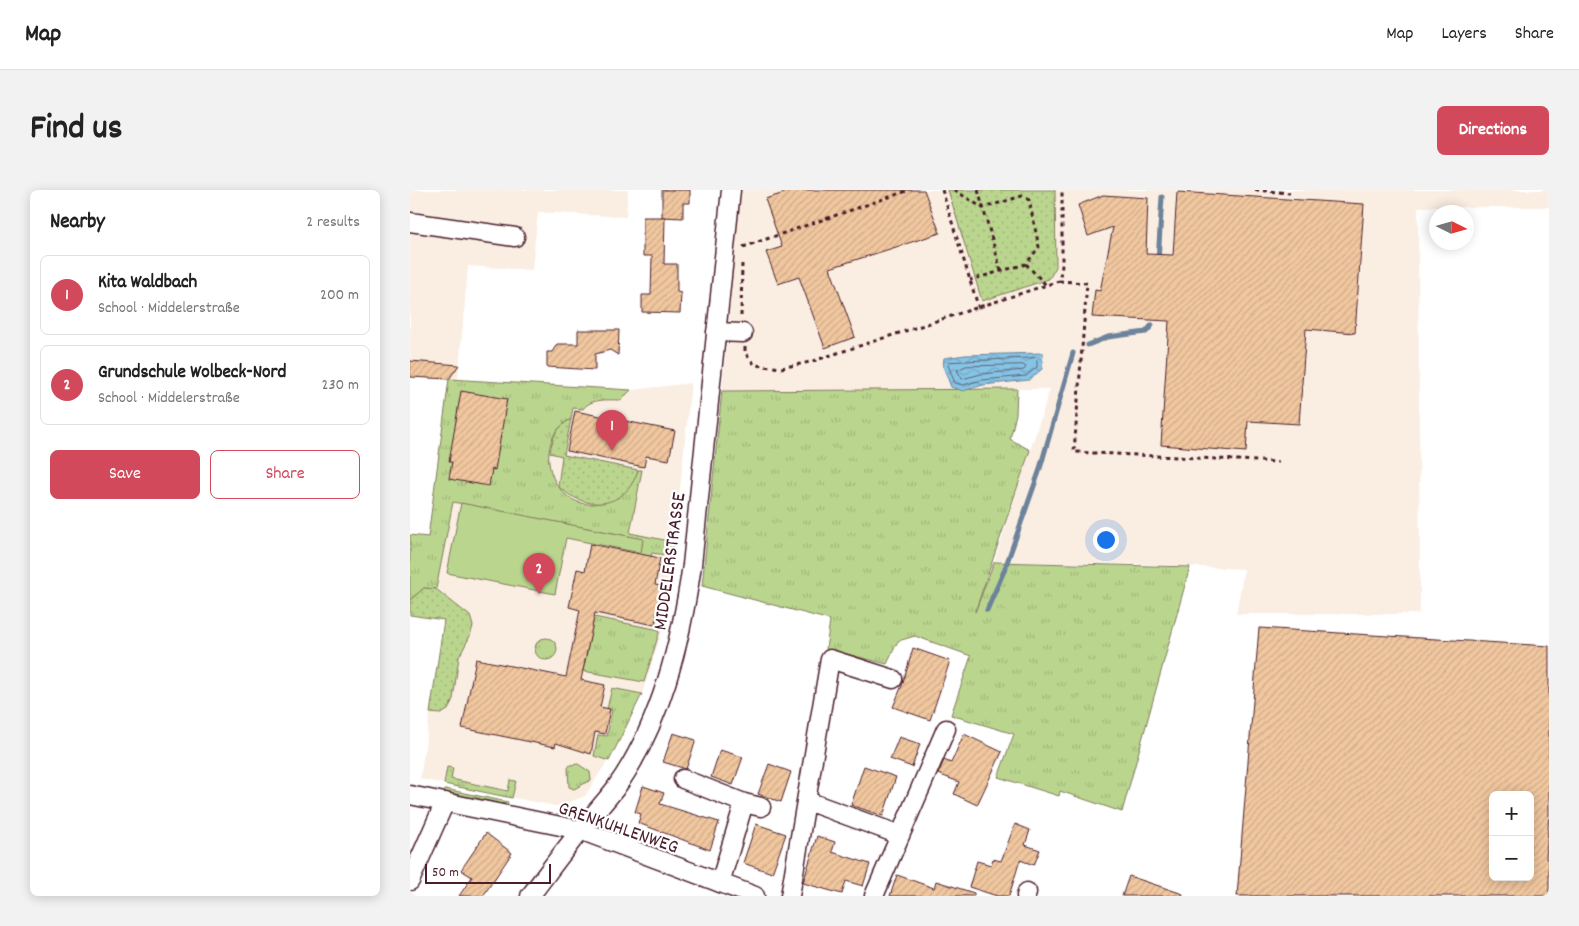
<!DOCTYPE html>
<html lang="en">
<head>
<meta charset="utf-8">
<style>
  :root { --surface:#fff; --page:#f2f2f2; --text:#222; --muted:#767676; --line:#e0e0e0; --accent:#d1495b }
  body { margin:0; font-family:Dekko,sans-serif; background:var(--page); color:var(--text) }
  .controls { position:absolute; right:15px; bottom:15px; display:grid; overflow:hidden; border-radius:8px; box-shadow:0 2px 12px #0003 }
  .controls button { width:45px; height:45px; display:grid; place-items:center; padding:0; border:0; border-bottom:1px solid var(--line); background:var(--surface); color:var(--text); font:25px sans-serif }
  .compass { position:absolute; left:1019px; top:15px; width:45px; height:45px; border-radius:50%; background:var(--surface); box-shadow:0 2px 12px #0003; rotate:95deg }
  .scale { position:absolute; left:15px; bottom:12px; width:126px; box-sizing:border-box; padding-left:5px; border:2px solid #4a1f2b; border-top:0; font-size:14px; line-height:18px; white-space:nowrap; color:#4a1f2b; -webkit-text-stroke:4px #fff; paint-order:stroke }
  .you { position:absolute; left:695px; top:349px; width:18px; height:18px; margin:-12px; border:4px solid #fff; border-radius:50%; background:#1a73e8; box-shadow:0 0 0 8px #1a73e833 }
  .badge { display:grid; place-items:center; width:32px; height:32px; border-radius:50%; background:var(--accent); color:#fff; font-size:16px; font-weight:700 }
  .pin { position:absolute; translate:-50% -41px; filter:drop-shadow(0 1px 2px #0008) }
  .pin::after { content:''; position:absolute; top:26px; width:18px; height:15px; background:inherit; clip-path:polygon(0 0,100% 0,50% 100%) }
  .list { margin:0; padding:0; list-style:none }
  h2 { display:flex; justify-content:space-between; align-items:center; height:65px; margin:0; padding:0 20px; font-size:21px }
  h2 small { font-size:16px; font-weight:400; color:var(--muted) }
  .list li { display:grid; grid-template-columns:32px 1fr auto; gap:15px; align-items:center; box-sizing:border-box; height:80px; margin:0 10px 10px; padding:0 10px; border:1px solid var(--line); border-radius:8px }
  .list b { display:block; font-size:19px; white-space:nowrap }
  .list p { margin:0; font-size:16px; white-space:nowrap; color:var(--muted) }
  .list em { font-size:16px; font-style:normal; color:var(--muted) }
  .actions { display:flex; gap:10px; padding:15px 20px }
  .actions a { flex:1; padding:11px 0; border:1px solid var(--accent); border-radius:8px; text-align:center; font-size:18px; color:var(--accent) }
  .actions .main { background:var(--accent); color:#fff }
  .map { position:relative; flex:none; width:1139px; height:706px; overflow:hidden; border-radius:8px }
  header { display:flex; align-items:center; gap:30px; box-sizing:border-box; height:70px; padding:0 25px; background:var(--surface); border-bottom:1px solid var(--line) }
  header strong { font-size:24px }
  nav { display:flex; gap:28px; margin-inline-start:auto; font-size:18px }
  .intro { display:flex; align-items:center; justify-content:space-between; box-sizing:border-box; height:120px; padding:0 30px }
  h1 { margin:0; font-size:35px }
  .button { padding:12px 22px; border-radius:8px; background:var(--accent); color:#fff; font-size:18px; font-weight:700 }
  main { display:flex; gap:30px; padding:0 30px }
  aside { flex:1; background:var(--surface); border-radius:8px; box-shadow:0 2px 12px #0003 }
  .map>svg:first-child { display:block }
  .built { fill:#faeee2 }
  .grass { fill:url(#grass-tufts); stroke:#827a5c }
  .park { fill:url(#park-dots); stroke:#827a5c }
  .pitch { fill:#bad68e; stroke:#827a5c }
  .water { fill:url(#water-waves); stroke:#6d829b }
  .lines { fill:none; stroke-linecap:round; stroke-linejoin:round }
  .shore { stroke:#626175; stroke-width:1 }
  .stream { stroke:#6d829b; stroke-width:5 }
  .building { fill:url(#building-hatch); stroke:#4a1f2b; fill-rule:evenodd }
  .minor-casing { stroke:#4a1f2b; stroke-width:21 }
  .path { stroke:#4a1f2b; stroke-width:3; stroke-dasharray:4 4; stroke-linecap:butt }
  .minor { stroke:#fff; stroke-width:18 }
  .labels { text-anchor:middle; stroke-width:4.5; stroke-linejoin:round; paint-order:stroke }
  .street-label { font-size:20px; fill:#4a1f2b; stroke:#fff }
</style>
</head>
<body>
<header>
<strong>Map</strong>
<nav><a>Map</a><a>Layers</a><a>Share</a></nav>
</header>
<div class="intro"><h1>Find us</h1><a class="button">Directions</a></div>
<main>
<aside>
<h2>Nearby<small>2 results</small></h2>
<ul class="list">
<li><span class="badge">1</span><div><b>Kita Waldbach</b><p>School · Middelerstraße</p></div><em>200 m</em></li>
<li><span class="badge">2</span><div><b>Grundschule Wolbeck-Nord</b><p>School · Middelerstraße</p></div><em>230 m</em></li>
</ul>
<div class="actions"><a class="main">Save</a><a>Share</a></div>
</aside>
<div class="map">
<svg width="1139" height="706" viewBox="0 0 1139 706">
  <defs>
    <pattern id="grass-tufts" width="24" height="20" patternUnits="userSpaceOnUse" patternTransform="scale(1.25)"><rect width="24" height="20" fill="#bad68e"/><path d="M3 7l-1-3M5 7V3M7 7l1-3M15 17l-1-3M17 17v-4M19 17l1-3" fill="none" stroke="#a1b77b"/></pattern>
    <pattern id="park-dots" width="8" height="8" patternUnits="userSpaceOnUse" patternTransform="scale(1.25)"><rect width="8" height="8" fill="#bad68e"/><path d="M2 2h.1M6 6h.1" fill="none" stroke="#a1b77b" stroke-width="1.8" stroke-linecap="round"/></pattern>
    <pattern id="water-waves" width="16" height="10" patternUnits="userSpaceOnUse" patternTransform="scale(1.25)"><rect width="16" height="10" fill="#85c4e5"/><path d="M0 5q4-4 8 0t8 0" fill="none" stroke="#74a8c5"/></pattern>
    <pattern id="building-hatch" width="6" height="6" patternUnits="userSpaceOnUse" patternTransform="scale(1.25)"><rect width="6" height="6" fill="#f0c79f"/><path d="M-1 1l2-2M0 6l6-6M5 7l2-2" fill="none" stroke="#cfaa89"/></pattern>
  </defs>
  <rect width="100%" height="100%" fill="#fff"/>
  <filter id="ink" filterUnits="userSpaceOnUse"><feTurbulence type="fractalNoise" baseFrequency=".02" numOctaves="2"/><feDisplacementMap in="SourceGraphic" scale="10" xChannelSelector="R" yChannelSelector="G"/><feConvolveMatrix kernelMatrix="1 2 1 2 8 2 1 2 1" color-interpolation-filters="sRGB"/></filter>
  <g filter="url(#ink)">
    <!-- built -->
    <g class="built">
      <path d="M0,0h218l-2,27 -88,-5 -6,58 -64,-4 -10,114 173,10 60,-7 -18,173 -11,75 -20,63 -21,46 -36,56 -23,9 -7,1 -135,-27 24,-159 -34,-5v-80l18,2 21,-157 -39,-3z"/>
      <path d="M330,0h809v17h-131l2,399 -2,8h-182l8,-45 -107,-5 -143,-2 56,-173 -328,2z"/>
    </g>
    <!-- grass -->
    <g class="grass">
      <path d="M39,189l182,11 -10,10c-13,0 -30,-2 -38,9l-10,-1 -2,11c-44,24 -17,95 29,84 9,-2 28,-21 36,-28l2,-5h4l-12,63 44,9 -1,14 -21,-3 -1,4 -11,-2 3,-16 -190,-37 -17,87 -12,-1 -14,12v-65l18,2z"/>
      <path d="M607,199l-1,25 -6,25 20,11 -55,162 19,-50 196,5 -68,245 -62,-21 -1,5 -61,-19 16,-43 -63,-19 20,-59 -56,-20 -17,5 -11,23 -61,-15 4,-29 -128,-34 20,-195z"/>
      <path d="M184,427l66,13 -16,52 -61,-11z"/>
      <circle cx="136" cy="459" r="11"/>
      <path d="M202,498l30,6 -33,67 -15,-5 4,-21 9,1 5,-26 -5,-1z"/>
      <path d="M168,574l12,8 1,8 -17,9 -5,-2 -1,-19 2,-3z"/>
      <path d="M37,577l6,1 -2,11 57,12 2,-11 6,1 -4,17 -68,-14z"/>
      <path d="M35,599l63,13 -1,5 -63,-13z"/>
    </g>
    <!-- park -->
    <g class="park">
      <path d="M538,0h107l1,77 -7,12 -67,22z"/>
      <path d="M161,229l-7,36 74,15c-12,40 -53,42 -80,16l4,-30 -12,-3c2,-16 7,-26 21,-34z"/>
      <path d="M14,398l12,1 34,27 3,10 -3,10 -11,21 -6,42 -5,11 -7,4 -11,-1 14,-93 -34,-5v-15z"/>
    </g>
    <!-- pitch -->
    <path class="pitch" d="M51,313l182,36 -2,14 -75,-15 -11,56 -108,-21z"/>
    <!-- water -->
    <path class="water" d="M633,163l-1,16 -13,11 -46,5 -20,6 -12,-4 -8,-21 1,-8 21,-3z"/>
    <g class="lines">
      <!-- shore -->
      <g class="shore">
        <path d="M625,168l2,2v7l-11,9 -44,4 -19,5 -8,-2 -7,-18 2,-3z"/>
        <path d="M613,175l3,2 -2,3 -43,4 -19,5 -5,-9 9,-4z"/>
      </g>
      <!-- stream -->
      <g class="stream">
        <path d="M748,71l4,-64"/>
        <path d="M678,155l20,-8 38,-5 6,-7"/>
        <path d="M577,420l17,-39 35,-99 34,-119"/>
      </g>
    </g>
    <!-- building -->
    <g class="building">
      <path d="M252,0h28v13h-7v15l-21,-1z"/>
      <path d="M384,0h130l16,43 -110,35 25,69 -30,11 -26,-71 -21,7 -12,-32 16,-5 -17,-48z"/>
      <path d="M767,2l187,12 -9,129 -49,-4 -7,95 -51,-3 -2,31 -85,-7 8,-124 -77,-4 3,-27 5,1 13,-64 -25,9 -10,-31 25,-10 45,3 -2,56 27,1z"/>
      <path d="M233,27h22l-1,47h13v28l4,1 -1,20 -38,-1v-17h9l1,-39h-9z"/>
      <path d="M168,140h41l-1,25 -8,-5 -15,4v16l-48,-3v-15h5l5,-8h21z"/>
      <path d="M0,171l49,4 -10,14 -39,-2z"/>
      <path d="M51,201l46,8 -12,71 -3,-1 -3,17 -40,-7 3,-17h-3z"/>
      <path d="M165,221l100,20 -6,29 -23,-4 -2,11 -77,-16z"/>
      <path d="M180,354l70,14 -5,27 7,1 -7,39 -60,-12 -14,67 24,5 -5,22 10,2 -5,25 -10,-2 -4,22 -35,-11 -1,4 -93,-19 14,-69 90,18 14,-67 -11,-3 8,-38 8,2z"/>
      <path d="M849,438l290,18v168l-3,45h3v37h-312zM1083,605h37v82h-37z"/>
      <path d="M503,458l37,13 -20,59 -37,-13 10,-24z"/>
      <path d="M263,543l23,7 -10,29 -23,-7z"/>
      <path d="M554,544l38,18 -25,53 -23,-11 5,-12 -21,-8 6,-14 7,3z"/>
      <path d="M489,547l21,7 -8,23 -22,-8z"/>
      <path d="M310,560l23,7 -10,28 -22,-8z"/>
      <path d="M359,574l22,8 -10,30 -23,-8z"/>
      <path d="M454,576l32,11 -13,39 -32,-11z"/>
      <path d="M233,596l21,7 -4,11 59,18 -9,28 -72,-27 3,-9 -6,-2z"/>
      <path d="M346,634l30,10 -14,39 -29,-10z"/>
      <path d="M605,634l15,6 -5,15 15,5 -6,15 -14,-5 -11,36h-12l-28,-9 8,-26 14,4 2,-6 8,2z"/>
      <path d="M76,643l26,20 -29,43h-24l13,-19 -11,-7z"/>
      <path d="M407,646l18,6 -3,10 38,12 -7,22 -17,-5 -4,13 -39,-11z"/>
      <path d="M487,685l37,13 2,-7 38,12v3h-84z"/>
      <path d="M719,686l54,18 -1,2h-60z"/>
    </g>
    <g class="lines">
      <defs>
        <g id="minor">
          <path d="M0,32l105,15"/>
          <path d="M306,142l27,1"/>
          <path d="M273,589l61,24 17,4"/>
          <path d="M0,605l170,35 175,66"/>
          <path d="M397,611l93,34"/>
          <path d="M0,691l35,-79"/>
          <path d="M310,693l24,-80"/>
          <path d="M120,706c17,-22 33,-45 51,-66 11,-14 23,-27 34,-41 46,-64 66,-148 77,-224l39,-375"/>
          <path d="M380,706l40,-237 63,20"/>
          <path d="M464,706l72,-167"/>
          <path d="M616,706l1,-4"/>
        </g>
      </defs>
      <!-- minor casing -->
      <use href="#minor" class="minor-casing"/>
      <!-- path -->
      <g class="path">
        <path d="M532,0l37,119"/>
        <path d="M544,0l29,18 39,-12 7,4 10,47 -13,17 -56,16"/>
        <path d="M568,0l23,81"/>
        <path d="M845,0l35,3"/>
        <path d="M333,57l167,-57"/>
        <path d="M616,74l20,21"/>
        <path d="M649,91l28,2 -13,169 205,10"/>
        <path d="M331,126l1,-53"/>
        <path d="M335,157v6l10,12 26,3 29,-6 249,-81 3,-15v-76"/>
      </g>
      <!-- minor -->
      <use href="#minor" class="minor"/>
    </g>
  </g>
  <g class="labels">
    <!-- street labels -->
    <g class="street-label">
      <text transform="translate(258 371) rotate(-82)" y="7">MIDDELERSTRASSE</text>
      <text transform="translate(209 636) rotate(19)" y="7">GRENKUHLENWEG</text>
    </g>
  </g>
</svg>
<div class="controls">
<button>+</button>
<button>−</button>
</div>
<svg class="compass" viewBox="-18 -18 36 36"><path d="M0-13l5 13h-10z" fill="#e53935"/><path d="M0 13l5-13h-10z" fill="#767676"/></svg>
<div class="scale">50 m</div>
<div class="you"></div>
<div class="pin badge" style="left:202px;top:261px">1</div>
<div class="pin badge" style="left:129px;top:404px">2</div>
</div>
</main>
</body>
</html>
